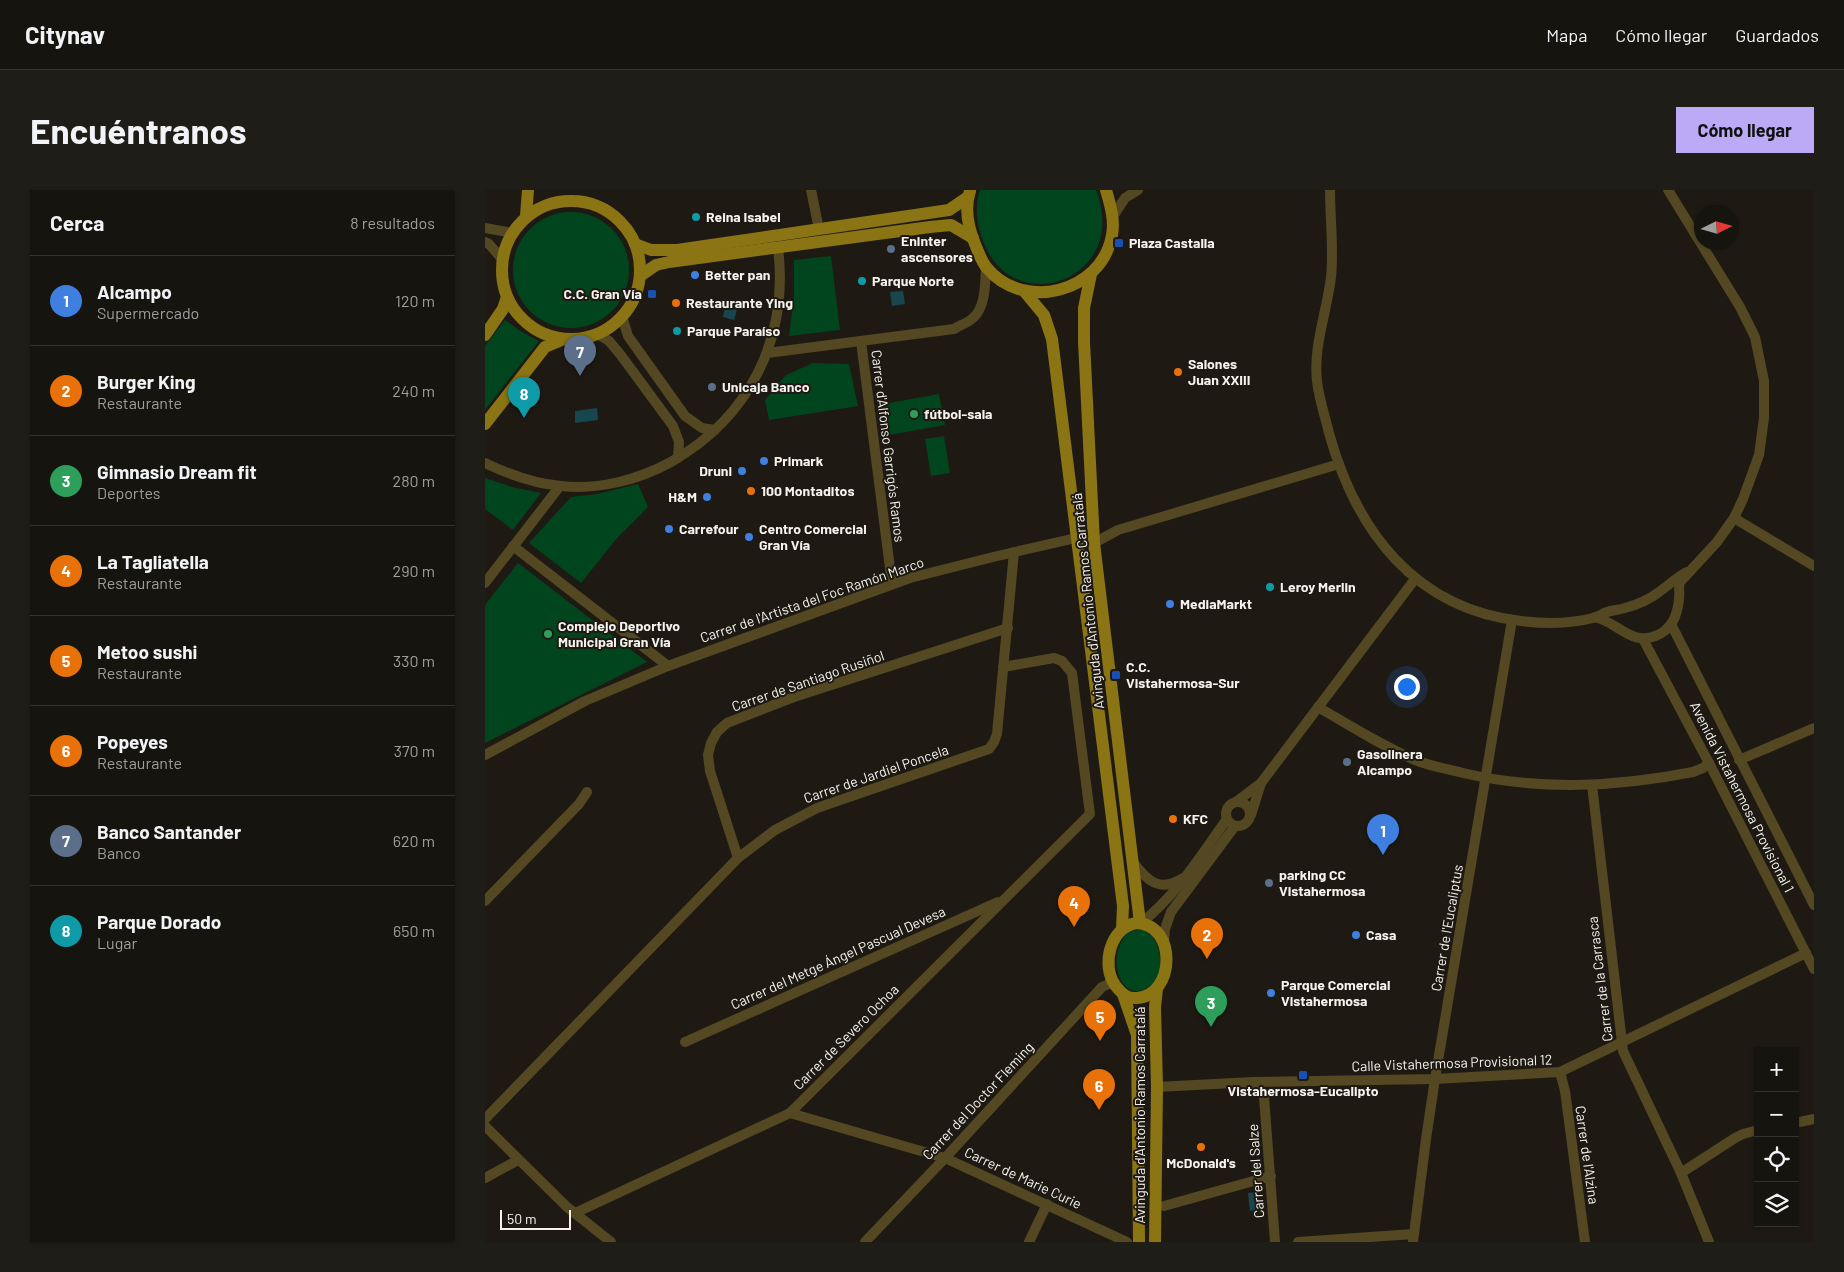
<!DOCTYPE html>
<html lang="es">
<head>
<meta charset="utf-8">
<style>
  :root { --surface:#16140e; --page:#1f1d17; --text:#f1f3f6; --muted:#9e9e9e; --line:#35332e; --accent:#bcaaf6 }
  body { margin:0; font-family:Barlow,sans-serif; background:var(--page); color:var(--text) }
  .controls { position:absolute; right:15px; bottom:15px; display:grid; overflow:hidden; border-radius:0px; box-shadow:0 1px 4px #0004 }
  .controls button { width:45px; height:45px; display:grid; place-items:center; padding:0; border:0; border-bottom:1px solid var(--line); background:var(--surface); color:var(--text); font:25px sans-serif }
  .compass { position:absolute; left:1209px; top:15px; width:45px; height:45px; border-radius:50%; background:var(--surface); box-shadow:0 1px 4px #0004; rotate:85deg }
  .scale { position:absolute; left:15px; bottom:12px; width:71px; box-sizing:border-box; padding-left:5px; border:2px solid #f6f3ee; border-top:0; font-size:14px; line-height:18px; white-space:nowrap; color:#f6f3ee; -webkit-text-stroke:4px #1e1a13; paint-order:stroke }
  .you { position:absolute; left:921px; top:496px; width:18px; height:18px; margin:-12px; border:4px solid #fff; border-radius:50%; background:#1a73e8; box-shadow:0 0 0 8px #1a73e833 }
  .badge { display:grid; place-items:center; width:32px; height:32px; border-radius:50%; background:var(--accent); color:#fff; font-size:16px; font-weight:700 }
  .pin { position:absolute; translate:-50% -41px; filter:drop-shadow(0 1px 2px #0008) }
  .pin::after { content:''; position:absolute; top:26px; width:18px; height:15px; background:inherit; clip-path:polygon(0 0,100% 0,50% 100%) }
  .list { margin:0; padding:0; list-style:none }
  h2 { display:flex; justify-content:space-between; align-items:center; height:65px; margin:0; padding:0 20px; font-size:21px }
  h2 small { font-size:16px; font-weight:400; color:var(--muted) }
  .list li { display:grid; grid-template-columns:32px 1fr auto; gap:15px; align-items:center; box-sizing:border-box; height:90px; padding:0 20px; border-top:1px solid var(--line) }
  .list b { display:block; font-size:19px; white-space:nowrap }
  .list p { margin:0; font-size:16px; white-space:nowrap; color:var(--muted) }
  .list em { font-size:16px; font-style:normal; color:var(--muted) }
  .icon { flex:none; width:28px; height:28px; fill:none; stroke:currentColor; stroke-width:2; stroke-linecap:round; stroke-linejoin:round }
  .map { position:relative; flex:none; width:1329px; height:1052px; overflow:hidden; border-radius:0px }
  header { display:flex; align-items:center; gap:30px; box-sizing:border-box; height:70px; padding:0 25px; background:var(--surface); border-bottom:1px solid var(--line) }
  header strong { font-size:24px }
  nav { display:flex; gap:28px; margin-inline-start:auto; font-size:18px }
  .intro { display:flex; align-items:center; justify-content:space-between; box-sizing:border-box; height:120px; padding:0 30px }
  h1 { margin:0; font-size:35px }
  .button { padding:12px 22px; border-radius:0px; background:var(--accent); color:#111; font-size:18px; font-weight:700 }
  main { display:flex; gap:30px; padding:0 30px }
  aside { flex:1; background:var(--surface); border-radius:0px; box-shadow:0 1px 4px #0004 }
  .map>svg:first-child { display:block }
  .green { fill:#00451e }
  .water { fill:#17464e }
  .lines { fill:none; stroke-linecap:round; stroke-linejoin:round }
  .minor { stroke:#534821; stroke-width:10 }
  .major { stroke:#8b7414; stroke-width:12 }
  .culture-dot { fill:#0f9aa8; stroke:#1e1a13; stroke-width:2 }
  .transit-dot { fill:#1a4fb4; stroke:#1e1a13; stroke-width:2 }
  .service-dot { fill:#5c6f8a; stroke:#1e1a13; stroke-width:2 }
  .shop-dot { fill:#3f7fe0; stroke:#1e1a13; stroke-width:2 }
  .food-dot { fill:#e8710a; stroke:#1e1a13; stroke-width:2 }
  .leisure-dot { fill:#2e9e5b; stroke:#1e1a13; stroke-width:2 }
  .labels { text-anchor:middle; stroke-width:4; stroke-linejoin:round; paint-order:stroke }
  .poi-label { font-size:14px; font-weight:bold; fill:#f6f3ee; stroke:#1e1a13; text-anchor:start }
  .street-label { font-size:14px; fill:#f6f3ee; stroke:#1e1a13 }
</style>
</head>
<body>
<header>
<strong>Citynav</strong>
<nav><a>Mapa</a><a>Cómo llegar</a><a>Guardados</a></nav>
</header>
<div class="intro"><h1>Encuéntranos</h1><a class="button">Cómo llegar</a></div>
<main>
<aside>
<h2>Cerca<small>8 resultados</small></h2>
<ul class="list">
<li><span class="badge" style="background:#3f7fe0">1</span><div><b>Alcampo</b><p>Supermercado</p></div><em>120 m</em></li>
<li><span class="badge" style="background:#e8710a">2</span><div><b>Burger King</b><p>Restaurante</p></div><em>240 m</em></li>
<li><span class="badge" style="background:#2e9e5b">3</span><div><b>Gimnasio Dream fit</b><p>Deportes</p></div><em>280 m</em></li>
<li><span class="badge" style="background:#e8710a">4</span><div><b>La Tagliatella</b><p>Restaurante</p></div><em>290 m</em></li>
<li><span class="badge" style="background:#e8710a">5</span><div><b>Metoo sushi</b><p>Restaurante</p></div><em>330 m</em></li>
<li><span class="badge" style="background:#e8710a">6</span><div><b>Popeyes</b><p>Restaurante</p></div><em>370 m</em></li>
<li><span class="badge" style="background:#5c6f8a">7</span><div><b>Banco Santander</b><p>Banco</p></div><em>620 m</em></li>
<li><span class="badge" style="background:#0f9aa8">8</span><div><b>Parque Dorado</b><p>Lugar</p></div><em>650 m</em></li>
</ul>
</aside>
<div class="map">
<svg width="1329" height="1052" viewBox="0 0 1329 1052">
  <rect width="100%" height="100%" fill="#1e1a13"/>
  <!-- green -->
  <g class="green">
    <path d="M495,0h116c36,90 -88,135 -115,45 -5,-14 -6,-31 -1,-45z"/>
    <circle cx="86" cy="80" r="58"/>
    <path d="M346,66l9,74 -51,6 5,-40v-36z"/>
    <path d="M20,130l17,12 17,9 -54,69v-64z"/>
    <path d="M328,173l36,1 9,42 -89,14 -4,-20 21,-25z"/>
    <path d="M454,204l6,31 -56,10 -5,-31z"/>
    <path d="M459,246l6,37 -19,3 -6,-37z"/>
    <path d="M0,288l27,9 29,6 -28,37 -28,-21z"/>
    <path d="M153,294l10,23 -31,31 -36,45 -52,-40 42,-46 26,-3z"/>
    <path d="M33,373l129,99 -162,81v-138z"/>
    <path d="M658,739c11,7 16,16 17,29 3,35 -37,48 -43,10 -2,-15 2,-24 11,-36z"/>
  </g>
  <!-- water -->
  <g class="water">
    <path d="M418,101l2,13 -13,2 -2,-14z"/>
    <path d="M242,109l12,3 -5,18 -11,-3z"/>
    <path d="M112,218l1,12 -23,3v-12z"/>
    <path d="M772,1002l2,18 -9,1 -2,-18z"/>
  </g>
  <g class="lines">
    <!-- minor -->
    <g class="minor">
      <path d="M326,0l8,39"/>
      <path d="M845,0c0,29 4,59 1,87 -4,35 -18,69 -14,104 2,18 8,35 12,52 27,98 86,176 192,188 24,3 49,3 72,-3 5,-1 9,-4 14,-6 6,-2 12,-2 18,-4 11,-3 25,-9 34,-16 10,-7 17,-14 28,-20"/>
      <path d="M627,28l13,-20 13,-8"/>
      <path d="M0,38l27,5"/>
      <path d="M0,52l4,2 13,15"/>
      <path d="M137,126l6,20 57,80 17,12 13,2"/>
      <path d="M113,144l11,7 11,13 53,72 6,16 -1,16"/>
      <path d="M376,151l31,243"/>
      <path d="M282,163l187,-24c6,-4 14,-6 19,-11 13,-11 12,-35 13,-51"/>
      <path d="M0,273c23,11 51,21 76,23 38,4 77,-6 110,-24 79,-45 118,-124 107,-214"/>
      <path d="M1249,328l80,48"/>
      <path d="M609,353l24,-13 221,-66"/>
      <path d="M28,356l155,120"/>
      <path d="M0,393l75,-97"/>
      <path d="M1110,427c25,6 36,31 65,17 7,-4 12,-10 15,-17 2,-6 4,-14 4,-19 1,-6 -1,-10 1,-16l37,-40 17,-24 9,-19 16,-44 5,-37v-37l-9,-44 -15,-30 -72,-117"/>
      <path d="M1186,434l143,281"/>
      <path d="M1158,449l66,124 105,206"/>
      <path d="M833,517c32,19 63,38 97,53 15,6 32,9 48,13 77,18 153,14 230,-1l10,-4 6,-5"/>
      <path d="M0,565l100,-54 83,-35 242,-88 83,-21 83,-19"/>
      <path d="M1254,570l75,-32"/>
      <path d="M776,593l154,-204"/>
      <path d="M1107,595l31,266 58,122 28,69"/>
      <circle cx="753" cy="624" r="12"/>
      <path d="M751,612l25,-19 -10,32"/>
      <path d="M253,668l-28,-87 -2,-16 3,-12 6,-11 10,-9 67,-26 214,-69"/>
      <path d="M648,672c14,19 27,31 50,16"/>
      <path d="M0,711l94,-97 8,-12"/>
      <path d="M656,733c36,-28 60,-68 86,-104"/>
      <path d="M679,752l1,-13 6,-17 64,-86"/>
      <path d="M200,852l313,-140"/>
      <path d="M1075,882l5,19 20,151"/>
      <path d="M762,895l11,4 6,8 11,145"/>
      <path d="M672,897l96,-5 182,-3 125,-7 246,-119"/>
      <path d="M305,923l155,45 182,84"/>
      <path d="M0,929l253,-261 37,-28 42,-22 172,-59 5,-7 3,-8 17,-182"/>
      <path d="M1310,933l19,-4"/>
      <path d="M0,936l82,81 44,35"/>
      <path d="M1196,983l54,-35 8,-4 15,-4"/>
      <path d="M0,988l33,-18"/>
      <path d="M679,1016l107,-30"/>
      <path d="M90,1023l215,-100 300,-299 -18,-141 -10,-12 -8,-3 -51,9"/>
      <path d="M380,1052l80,-84 157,-171 11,-5"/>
      <path d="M544,1052l18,-38"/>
      <path d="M813,1052l116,-8"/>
      <path d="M928,1052l13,-103 9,-60 77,-459"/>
    </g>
    <!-- major -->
    <g class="major">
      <path d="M485,1c-6,18 -2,36 5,53 3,7 6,17 12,24 36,44 115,25 125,-33 3,-15 -2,-31 -6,-45"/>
      <circle cx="86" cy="80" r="69"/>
      <path d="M41,26l2,-26"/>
      <path d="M150,54l16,6h26l272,-40 19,-13"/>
      <path d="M606,84l-7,34v34l10,201 46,380"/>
      <path d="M155,86l16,-11 13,-3 261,-35 21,-2 22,13"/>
      <path d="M539,101l20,24 8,24 71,567 -1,23"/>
      <path d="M0,145l18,-26 4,-12"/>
      <path d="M0,234l60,-77 19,-8"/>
      <path d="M651,733c42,1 39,73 1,75 -10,1 -16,-5 -22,-13 -14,-20 -5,-57 21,-62z"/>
      <path d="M638,804l14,41 2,207"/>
      <path d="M670,1052l2,-155 -2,-80 2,-18"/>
    </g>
  </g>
  <!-- markers -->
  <g class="culture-dot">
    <circle cx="211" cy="27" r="5"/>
    <circle cx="377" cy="91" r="5"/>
    <circle cx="192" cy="141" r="5"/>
    <circle cx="785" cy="397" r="5"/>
  </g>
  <g class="transit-dot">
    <rect x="629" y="48" width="10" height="10" rx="2.5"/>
    <rect x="162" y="99" width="10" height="10" rx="2.5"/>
    <rect x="626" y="480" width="10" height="10" rx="2.5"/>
    <rect x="813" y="880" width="10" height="10" rx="2.5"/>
  </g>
  <g class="service-dot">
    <circle cx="406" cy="59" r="5"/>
    <circle cx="227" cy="197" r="5"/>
    <circle cx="862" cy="572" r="5"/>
    <circle cx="784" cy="693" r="5"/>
  </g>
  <g class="shop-dot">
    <circle cx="210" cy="85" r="5"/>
    <circle cx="279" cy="271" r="5"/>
    <circle cx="257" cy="281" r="5"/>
    <circle cx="222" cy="307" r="5"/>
    <circle cx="184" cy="339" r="5"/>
    <circle cx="264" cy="347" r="5"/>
    <circle cx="685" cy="414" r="5"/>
    <circle cx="871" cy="745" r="5"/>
    <circle cx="786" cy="803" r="5"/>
  </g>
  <g class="food-dot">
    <circle cx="191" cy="113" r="5"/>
    <circle cx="693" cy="182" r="5"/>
    <circle cx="266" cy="301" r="5"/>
    <circle cx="688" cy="629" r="5"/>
    <circle cx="716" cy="957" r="5"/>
  </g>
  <g class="leisure-dot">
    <circle cx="429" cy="224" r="5"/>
    <circle cx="63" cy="444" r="5"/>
  </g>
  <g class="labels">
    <!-- poi labels -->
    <g class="poi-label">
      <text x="221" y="32">Reina Isabel</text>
      <text x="416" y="56">Eninter<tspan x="416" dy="16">ascensores</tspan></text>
      <text x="644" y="58">Plaza Castalla</text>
      <text x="220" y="90">Better pan</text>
      <text x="387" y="96">Parque Norte</text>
      <text x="157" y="109" text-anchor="end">C.C. Gran Vía</text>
      <text x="201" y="118">Restaurante Ying</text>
      <text x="202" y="146">Parque Paraíso</text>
      <text x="703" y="179">Salones<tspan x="703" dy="16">Juan XXIII</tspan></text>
      <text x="237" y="202">Unicaja Banco</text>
      <text x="439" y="229">fútbol-sala</text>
      <text x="289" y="276">Primark</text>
      <text x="247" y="286" text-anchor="end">Druni</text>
      <text x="276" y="306">100 Montaditos</text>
      <text x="212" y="312" text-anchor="end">H&amp;M</text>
      <text x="194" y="344">Carrefour</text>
      <text x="274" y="344">Centro Comercial<tspan x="274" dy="16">Gran Vía</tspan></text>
      <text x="795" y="402">Leroy Merlin</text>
      <text x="695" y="419">MediaMarkt</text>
      <text x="73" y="441">Complejo Deportivo<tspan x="73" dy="16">Municipal Gran Vía</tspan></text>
      <text x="641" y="482">C.C.<tspan x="641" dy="16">Vistahermosa-Sur</tspan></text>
      <text x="872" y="569">Gasolinera<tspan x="872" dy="16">Alcampo</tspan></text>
      <text x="698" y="634">KFC</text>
      <text x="794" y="690">parking CC<tspan x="794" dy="16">Vistahermosa</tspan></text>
      <text x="881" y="750">Casa</text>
      <text x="796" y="800">Parque Comercial<tspan x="796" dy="16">Vistahermosa</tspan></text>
      <text x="818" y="906" text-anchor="middle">Vistahermosa-Eucalipto</text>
      <text x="716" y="978" text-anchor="middle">McDonald's</text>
    </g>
    <!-- street labels -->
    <g class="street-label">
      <text transform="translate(403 256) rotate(83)" y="5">Carrer d'Alfonso Garrigós Ramos</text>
      <text transform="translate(327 410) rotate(-19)" y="5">Carrer de l'Artista del Foc Ramón Marco</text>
      <text transform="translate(603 411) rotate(-96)" y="5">Avinguda d'Antonio Ramos Carratalá</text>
      <text transform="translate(323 491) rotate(-19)" y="5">Carrer de Santiago Rusiñol</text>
      <text transform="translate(391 584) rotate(-19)" y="5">Carrer de Jardiel Poncela</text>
      <text transform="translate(1257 607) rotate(63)" y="5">Avenida Vistahermosa Provisional 1</text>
      <text transform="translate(962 738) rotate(-80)" y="5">Carrer de l'Eucaliptus</text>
      <text transform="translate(353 768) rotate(-24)" y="5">Carrer del Metge Ángel Pascual Devesa</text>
      <text transform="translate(1115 789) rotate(-97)" y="5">Carrer de la Carrasca</text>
      <text transform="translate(361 847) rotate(-45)" y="5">Carrer de Severo Ochoa</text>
      <text transform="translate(967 873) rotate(-2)" y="5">Calle Vistahermosa Provisional 12</text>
      <text transform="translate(493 911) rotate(-47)" y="5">Carrer del Doctor Fleming</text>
      <text transform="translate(655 925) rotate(-90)" y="5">Avinguda d'Antonio Ramos Carratalá</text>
      <text transform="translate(1102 965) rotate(82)" y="5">Carrer de l'Alzina</text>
      <text transform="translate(771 981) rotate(-94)" y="5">Carrer del Salze</text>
      <text transform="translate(538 988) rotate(25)" y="5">Carrer de Marie Curie</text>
    </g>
  </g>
</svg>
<div class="controls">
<button>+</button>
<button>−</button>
<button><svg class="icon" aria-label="locate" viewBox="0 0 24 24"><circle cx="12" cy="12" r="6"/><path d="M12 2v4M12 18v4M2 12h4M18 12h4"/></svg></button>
<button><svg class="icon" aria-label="layers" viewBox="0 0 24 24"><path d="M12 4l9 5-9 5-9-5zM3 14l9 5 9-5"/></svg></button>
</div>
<svg class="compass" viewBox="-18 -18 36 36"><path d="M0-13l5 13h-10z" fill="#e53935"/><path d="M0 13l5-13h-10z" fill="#9e9e9e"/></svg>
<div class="scale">50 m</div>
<div class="you"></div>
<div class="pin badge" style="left:898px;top:665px;background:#3f7fe0">1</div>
<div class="pin badge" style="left:722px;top:769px;background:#e8710a">2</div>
<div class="pin badge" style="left:726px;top:837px;background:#2e9e5b">3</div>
<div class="pin badge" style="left:589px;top:737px;background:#e8710a">4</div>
<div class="pin badge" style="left:615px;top:851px;background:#e8710a">5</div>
<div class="pin badge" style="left:614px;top:920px;background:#e8710a">6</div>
<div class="pin badge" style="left:95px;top:186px;background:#5c6f8a">7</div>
<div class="pin badge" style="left:39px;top:228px;background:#0f9aa8">8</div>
</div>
</main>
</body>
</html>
